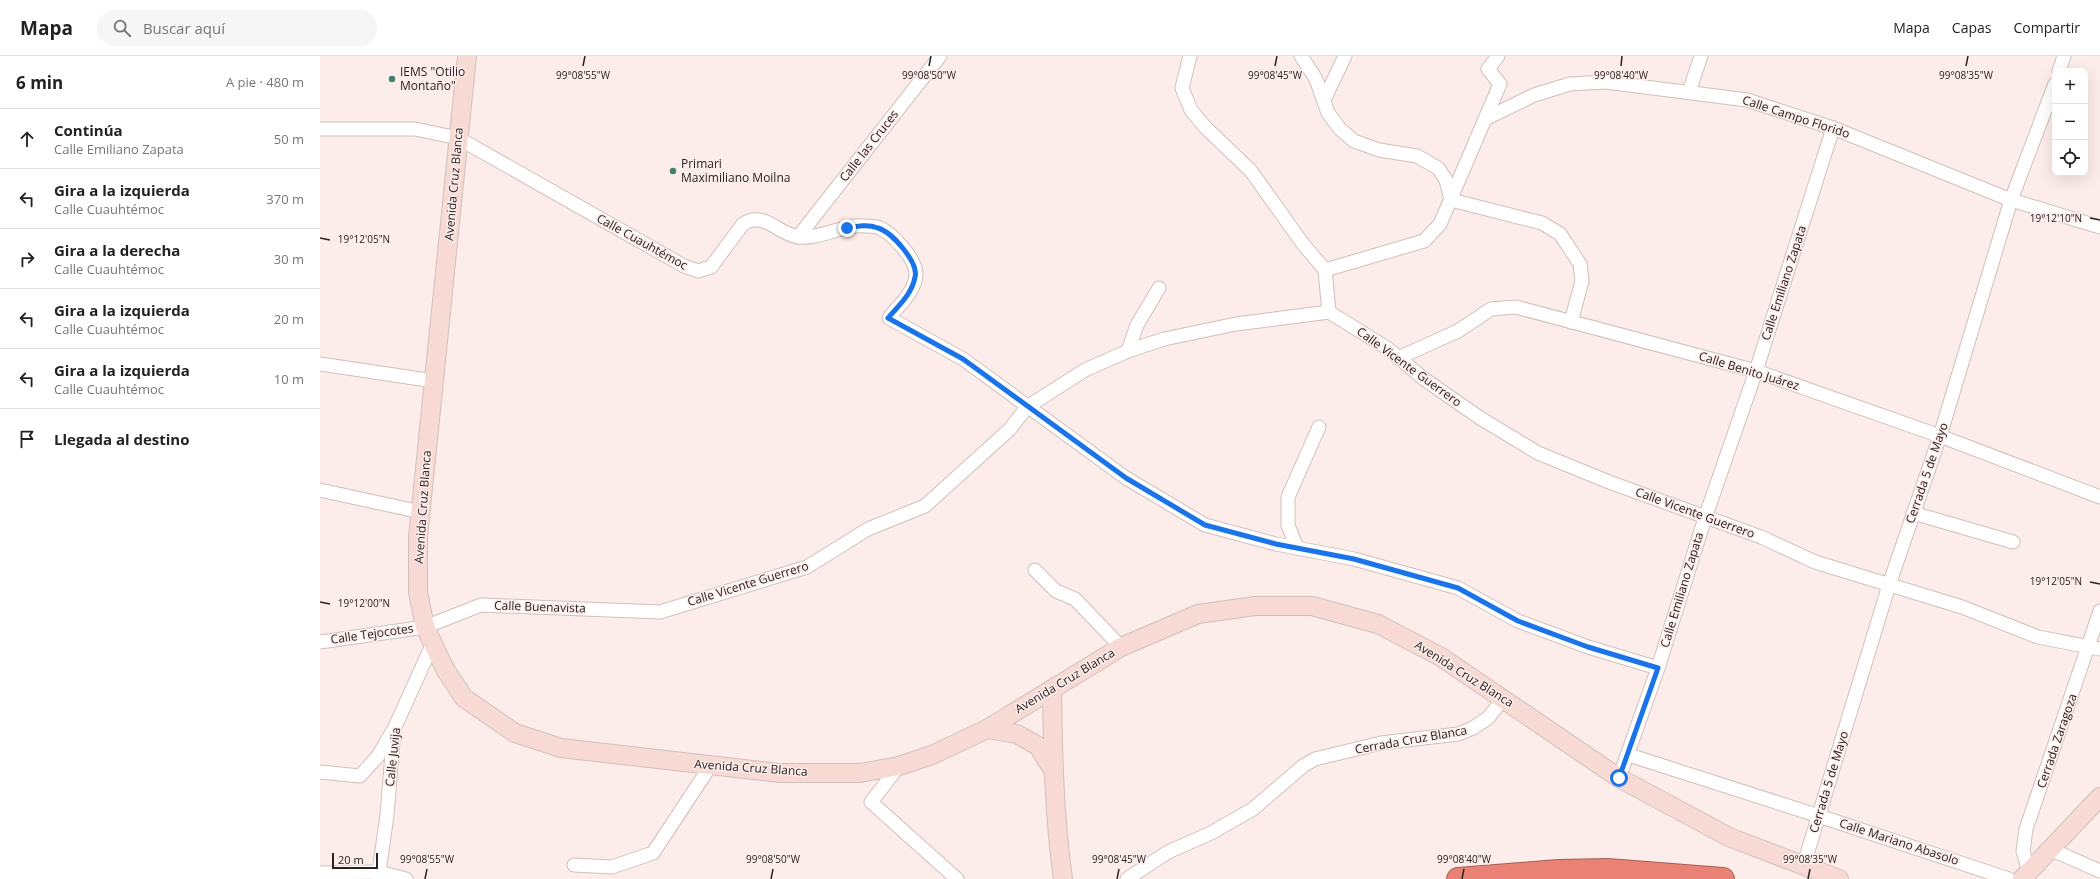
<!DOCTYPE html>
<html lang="es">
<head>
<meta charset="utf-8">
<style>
  :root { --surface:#fff; --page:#f6f6f6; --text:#222; --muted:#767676; --line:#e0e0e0 }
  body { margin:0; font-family:"Open Sans",sans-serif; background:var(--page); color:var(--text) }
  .controls { position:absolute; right:12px; top:12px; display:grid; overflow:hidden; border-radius:8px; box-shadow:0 4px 16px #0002 }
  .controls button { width:36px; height:36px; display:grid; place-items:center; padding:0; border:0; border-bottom:1px solid var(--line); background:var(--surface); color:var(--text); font:20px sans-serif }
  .scale { position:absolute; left:12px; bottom:10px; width:46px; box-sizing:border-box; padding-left:4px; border:2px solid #282221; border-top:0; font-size:11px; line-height:14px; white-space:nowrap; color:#282221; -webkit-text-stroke:3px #fdedea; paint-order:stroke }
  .stop { position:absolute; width:12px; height:12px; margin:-9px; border:3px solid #1a73e8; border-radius:50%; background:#fff }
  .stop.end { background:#1a73e8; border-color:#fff; box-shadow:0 1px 4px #0008 }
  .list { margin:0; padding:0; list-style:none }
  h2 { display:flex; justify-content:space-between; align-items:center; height:52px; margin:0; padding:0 16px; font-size:17px }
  h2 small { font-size:13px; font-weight:400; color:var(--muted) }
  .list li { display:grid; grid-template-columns:26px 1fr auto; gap:12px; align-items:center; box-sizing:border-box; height:60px; padding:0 16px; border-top:1px solid var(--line) }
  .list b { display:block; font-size:15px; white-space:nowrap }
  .list p { margin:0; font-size:13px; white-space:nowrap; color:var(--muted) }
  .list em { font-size:13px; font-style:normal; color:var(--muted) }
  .icon { flex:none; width:22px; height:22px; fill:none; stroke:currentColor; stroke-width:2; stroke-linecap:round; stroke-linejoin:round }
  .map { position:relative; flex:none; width:1780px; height:823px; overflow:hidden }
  header { display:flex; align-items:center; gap:24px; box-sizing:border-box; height:56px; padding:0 20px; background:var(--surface); border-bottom:1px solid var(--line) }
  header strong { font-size:19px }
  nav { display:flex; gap:22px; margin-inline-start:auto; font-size:14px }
  .search { width:280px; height:36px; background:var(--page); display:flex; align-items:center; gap:10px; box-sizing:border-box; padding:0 14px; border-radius:22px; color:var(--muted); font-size:15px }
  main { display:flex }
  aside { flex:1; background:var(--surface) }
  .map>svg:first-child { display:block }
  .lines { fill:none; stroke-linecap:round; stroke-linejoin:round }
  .minor-casing { stroke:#cfc0bd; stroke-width:15 }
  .secondary-casing { stroke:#cfc0bd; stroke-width:20 }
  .motorway-casing { stroke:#a56057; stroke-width:24 }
  .minor { stroke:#fff; stroke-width:13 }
  .secondary { stroke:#f8dad5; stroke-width:18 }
  .motorway { stroke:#e98274; stroke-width:22 }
  .route { stroke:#1a73e8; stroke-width:5 }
  .ticks { fill:none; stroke:#282221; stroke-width:1.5 }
  .poi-dot { fill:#3e8274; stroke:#fdedea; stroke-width:1.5 }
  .labels { text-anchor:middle; stroke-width:3; stroke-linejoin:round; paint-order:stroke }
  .poi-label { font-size:12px; fill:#282221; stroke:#fdedea; text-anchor:start }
  .street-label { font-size:12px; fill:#282221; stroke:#fdedea }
  .ticks-label { font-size:10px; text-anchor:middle; fill:#282221; stroke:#fdedea; stroke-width:3; stroke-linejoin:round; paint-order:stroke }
</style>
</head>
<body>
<header>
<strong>Mapa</strong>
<div class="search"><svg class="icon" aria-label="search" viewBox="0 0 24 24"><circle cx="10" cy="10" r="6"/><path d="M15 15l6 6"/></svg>Buscar aquí</div>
<nav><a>Mapa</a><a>Capas</a><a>Compartir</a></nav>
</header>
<main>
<aside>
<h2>6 min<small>A pie · 480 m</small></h2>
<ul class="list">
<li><svg class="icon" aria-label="ahead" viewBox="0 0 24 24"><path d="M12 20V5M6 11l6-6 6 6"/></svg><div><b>Continúa</b><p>Calle Emiliano Zapata</p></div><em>50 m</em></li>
<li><svg class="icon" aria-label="left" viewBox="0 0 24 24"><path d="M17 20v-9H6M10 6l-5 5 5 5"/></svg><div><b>Gira a la izquierda</b><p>Calle Cuauhtémoc</p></div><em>370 m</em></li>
<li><svg class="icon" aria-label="right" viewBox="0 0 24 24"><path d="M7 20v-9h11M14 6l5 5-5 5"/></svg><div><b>Gira a la derecha</b><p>Calle Cuauhtémoc</p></div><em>30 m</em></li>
<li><svg class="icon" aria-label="left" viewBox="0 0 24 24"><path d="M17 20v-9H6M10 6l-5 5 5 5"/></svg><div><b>Gira a la izquierda</b><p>Calle Cuauhtémoc</p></div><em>20 m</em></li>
<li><svg class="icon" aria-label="left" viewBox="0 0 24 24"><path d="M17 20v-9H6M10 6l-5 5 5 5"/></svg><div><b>Gira a la izquierda</b><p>Calle Cuauhtémoc</p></div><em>10 m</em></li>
<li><svg class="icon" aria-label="arrive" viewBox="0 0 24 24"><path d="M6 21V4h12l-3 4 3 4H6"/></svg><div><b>Llegada al destino</b></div></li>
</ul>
</aside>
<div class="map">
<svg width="1780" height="823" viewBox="0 0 1780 823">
  <rect width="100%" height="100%" fill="#fdedea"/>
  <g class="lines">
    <defs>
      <g id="minor">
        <path d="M870,0l-8,32 9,22 14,17 46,44 52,73 22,26"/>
        <path d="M981,0l15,23 12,34 12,16 14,12 25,9 38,6 21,12 8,12 5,20"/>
        <path d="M1739,15l5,-15"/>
        <path d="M1369,36l12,-36"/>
        <path d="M1004,44l21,-44"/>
        <path d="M1165,63l49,-24 36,-11 36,-2 141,18 86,28 178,72 89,27"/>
        <path d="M0,73h95l43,9 226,128 14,5 13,-4 32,-43c22,-14 35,11 56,13 23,2 44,-13 66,-11 4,0 11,0 15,2 13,6 37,32 36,47 -1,17 -18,31 -27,43l74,41 163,119 79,47 71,19 78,15 104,29 60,33 70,26 70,21"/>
        <path d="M1131,144l91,23 18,11 20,30 2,17 -11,41"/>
        <path d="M478,181l142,-181"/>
        <path d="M1009,256l-4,-42 99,-29 16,-17 60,-140 -12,-15 10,-13"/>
        <path d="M808,295l9,-26 22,-37"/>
        <path d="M1078,302l60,-27 33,-22 25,-2 240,64 184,65 160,61"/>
        <path d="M0,308l114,17"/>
        <path d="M0,434l101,22"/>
        <path d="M1593,457l100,29"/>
        <path d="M977,492l-9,-23v-28l31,-70"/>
        <path d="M715,514l21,21 19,8 46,48"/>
        <path d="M0,586l105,-15 56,-22 179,7 147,-45 61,-38 57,-23 85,-77 17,-22 58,-37 43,-19 36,-12 72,-15 93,-12 58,36 37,31 56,39 58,35 71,29 152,55 54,25 147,45 76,30 62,12"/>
        <path d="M1309,699l190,61 190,63"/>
        <path d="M579,710l-28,36 86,77"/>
        <path d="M0,716l40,4 18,-20 14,-24"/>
        <path d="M1299,722l39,-110 47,-150 51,-147 77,-243"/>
        <path d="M1730,793l50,22"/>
        <path d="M1484,808l85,-279 51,-149 71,-236 44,-116"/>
        <path d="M254,809l38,2 41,-14 58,-88"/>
        <path d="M1709,816l-6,-21 3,-22 74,-218"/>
        <path d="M0,817l59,-1 27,7"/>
        <path d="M58,823l9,-64 7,-86 39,-86"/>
        <path d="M807,823l41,-27 43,-19 42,-24 50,-43 12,-7 66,-16 77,-9 15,-6 15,-10 16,-20"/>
      </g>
      <g id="secondary">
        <path d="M147,0l-49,481v55l7,35 20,42 19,29 51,35 46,15 218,25h81l39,-7 33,-11 55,-26 134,-82 77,-33 57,-8h57l66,18 63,33 178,121 110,59 110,42"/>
        <path d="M732,634c1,63 2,126 11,189"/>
        <path d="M667,673l30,5 21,12 15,24"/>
        <path d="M1702,823l78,-82"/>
      </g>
      <path id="motorway" d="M1138,823l100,-8 50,-1 115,9"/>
    </defs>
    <!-- minor casing -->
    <use href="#minor" class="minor-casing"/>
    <!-- secondary casing -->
    <use href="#secondary" class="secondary-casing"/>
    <!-- motorway casing -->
    <use href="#motorway" class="motorway-casing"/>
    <!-- minor -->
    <use href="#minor" class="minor"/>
    <!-- secondary -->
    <use href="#secondary" class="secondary"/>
    <!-- motorway -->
    <use href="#motorway" class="motorway"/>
  </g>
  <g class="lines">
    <!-- route -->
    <path class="route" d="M527,172c11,-2 21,-4 31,0 14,4 41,35 37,49 -3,17 -16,28 -27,41l75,41 163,119 79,47 71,19 78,15 104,29 60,33 70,26 70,21 -39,110"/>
  </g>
  <!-- ticks -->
  <path class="ticks" d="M263,10l2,-10M609,10l2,-10M955,10l2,-10M1301,10l1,-10M1646,10l2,-10M1770,162l10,2M0,182l10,2M1770,526l10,2M0,546l10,2M105,823l2,-10M451,823l2,-10M797,823l2,-10M1142,823l2,-10M1488,823l2,-10"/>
  <!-- markers -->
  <g class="poi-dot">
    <circle cx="72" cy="23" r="4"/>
    <circle cx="353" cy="115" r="4"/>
  </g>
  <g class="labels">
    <!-- poi labels -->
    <g class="poi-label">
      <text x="80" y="20">IEMS "Otilio<tspan x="80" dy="14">Montaño"</tspan></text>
      <text x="361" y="112">Primari<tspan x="361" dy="14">Maximiliano Moilna</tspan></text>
    </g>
    <!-- street labels -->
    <g class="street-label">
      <text transform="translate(1476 61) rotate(18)" y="4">Calle Campo Florido</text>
      <text transform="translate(549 90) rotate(-52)" y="4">Calle las Cruces</text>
      <text transform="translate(134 128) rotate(-85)" y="4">Avenida Cruz Blanca</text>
      <text transform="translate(322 186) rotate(29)" y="4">Calle Cuauhtémoc</text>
      <text transform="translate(1464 227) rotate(-72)" y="4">Calle Emiliano Zapata</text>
      <text transform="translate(1089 311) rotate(36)" y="4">Calle Vicente Guerrero</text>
      <text transform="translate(1429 315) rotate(17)" y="4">Calle Benito Juárez</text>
      <text transform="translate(1607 417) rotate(-71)" y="4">Cerrada 5 de Mayo</text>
      <text transform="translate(103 451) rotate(-86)" y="4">Avenida Cruz Blanca</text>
      <text transform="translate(1375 457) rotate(20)" y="4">Calle Vicente Guerrero</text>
      <text transform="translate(428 528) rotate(-17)" y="4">Calle Vicente Guerrero</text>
      <text transform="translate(1362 534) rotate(-73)" y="4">Calle Emiliano Zapata</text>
      <text transform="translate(220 551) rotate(2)" y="4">Calle Buenavista</text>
      <text transform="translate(52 578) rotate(-8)" y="4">Calle Tejocotes</text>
      <text transform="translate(1144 618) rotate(32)" y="4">Avenida Cruz Blanca</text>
      <text transform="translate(745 625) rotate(-31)" y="4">Avenida Cruz Blanca</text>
      <text transform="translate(1091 684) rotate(-10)" y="4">Cerrada Cruz Blanca</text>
      <text transform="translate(1737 685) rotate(-71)" y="4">Cerrada Zaragoza</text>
      <text transform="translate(73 701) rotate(-84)" y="4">Calle Juvija</text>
      <text transform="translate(431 712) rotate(4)" y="4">Avenida Cruz Blanca</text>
      <text transform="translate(1509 726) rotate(-73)" y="4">Cerrada 5 de Mayo</text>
      <text transform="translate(1579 786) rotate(18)" y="4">Calle Mariano Abasolo</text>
    </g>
  </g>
  <g class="ticks-label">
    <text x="263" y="23">99°08'55"W</text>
    <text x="609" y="23">99°08'50"W</text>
    <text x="1301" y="23">99°08'40"W</text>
    <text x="1646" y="23">99°08'35"W</text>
    <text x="955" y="23">99°08'45"W</text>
    <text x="1736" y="166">19°12'10"N</text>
    <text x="44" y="187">19°12'05"N</text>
    <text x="1736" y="529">19°12'05"N</text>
    <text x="44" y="551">19°12'00"N</text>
    <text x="107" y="807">99°08'55"W</text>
    <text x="453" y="807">99°08'50"W</text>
    <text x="799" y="807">99°08'45"W</text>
    <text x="1144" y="807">99°08'40"W</text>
    <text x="1490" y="807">99°08'35"W</text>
  </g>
</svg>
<div class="controls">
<button>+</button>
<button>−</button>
<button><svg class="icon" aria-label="locate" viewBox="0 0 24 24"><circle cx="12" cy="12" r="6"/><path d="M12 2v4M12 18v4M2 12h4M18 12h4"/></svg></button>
</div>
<div class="scale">20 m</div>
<div class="stop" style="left:1299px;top:722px"></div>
<div class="stop end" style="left:527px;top:172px"></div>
</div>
</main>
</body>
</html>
